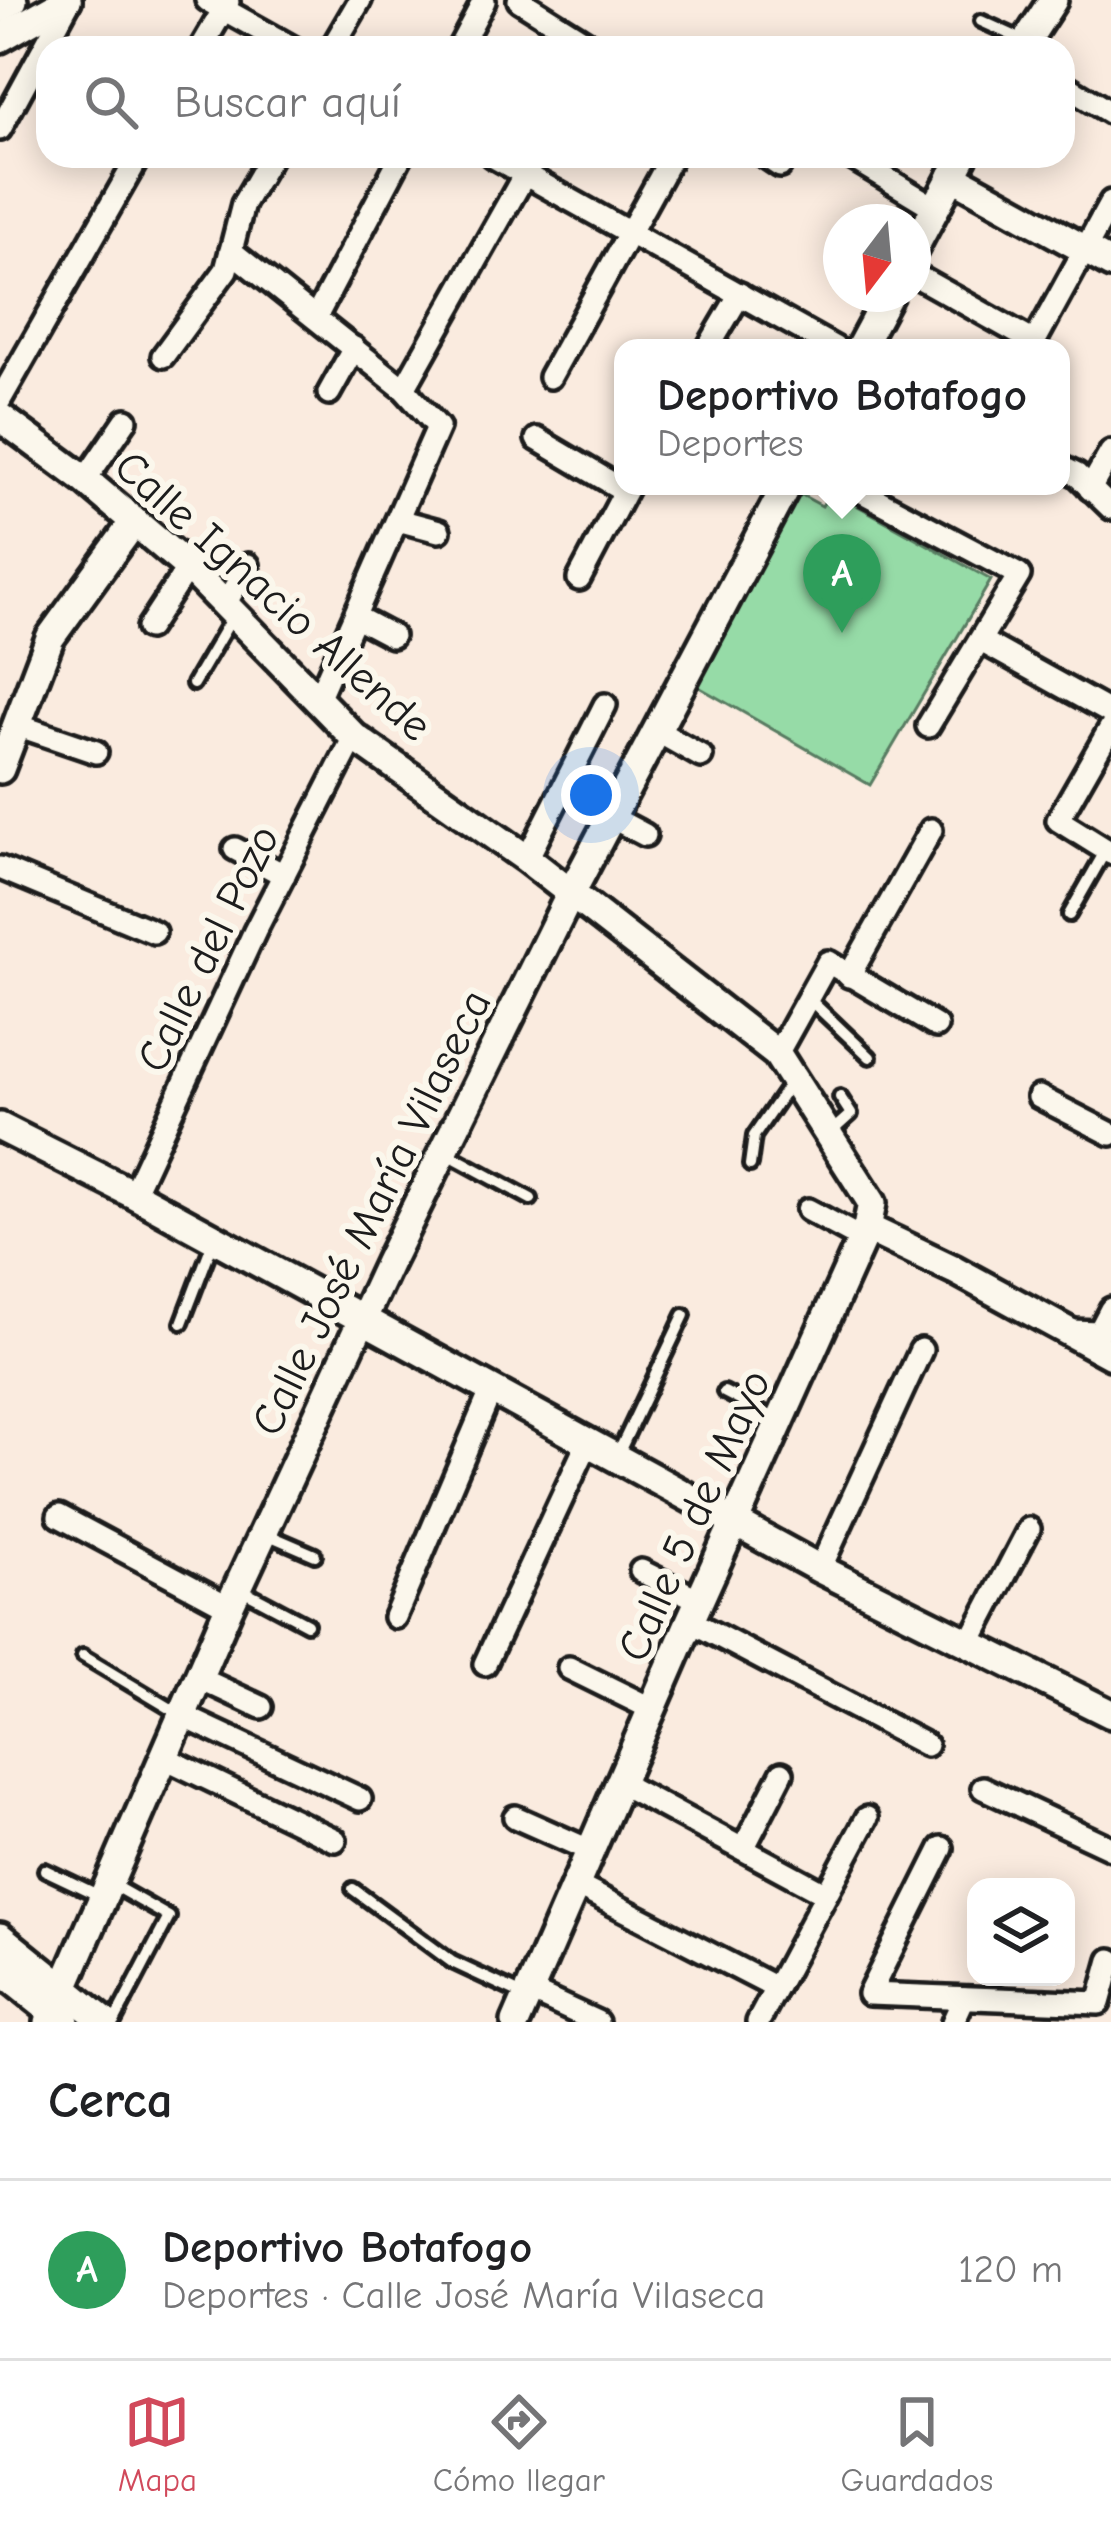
<!DOCTYPE html>
<html lang="es">
<head>
<meta charset="utf-8">
<style>
  :root { --surface:#fff; --page:#f6f6f6; --text:#202124; --muted:#757577; --line:#e0e0e0; --accent:#d1495b }
  body { margin:0; font-family:"Comic Neue",sans-serif; background:var(--page); color:var(--text) }
  .controls { position:absolute; right:36px; bottom:36px; display:grid; overflow:hidden; border-radius:24px; box-shadow:0 6px 30px #0003 }
  .controls button { width:108px; height:108px; display:grid; place-items:center; padding:0; border:0; border-bottom:3px solid var(--line); background:var(--surface); color:var(--text); font:60px sans-serif }
  .compass { position:absolute; left:823px; top:204px; width:108px; height:108px; border-radius:50%; background:var(--surface); box-shadow:0 6px 30px #0003; rotate:196deg }
  .you { position:absolute; left:591px; top:795px; width:42px; height:42px; margin:-30px; border:9px solid #fff; border-radius:50%; background:#1a73e8; box-shadow:0 0 0 18px #1a73e833 }
  .badge { display:grid; place-items:center; width:78px; height:78px; border-radius:50%; background:var(--accent); color:#fff; font-size:39px; font-weight:700 }
  .pin { position:absolute; translate:-50% -99px; filter:drop-shadow(0 3px 6px #0008) }
  .pin::after { content:''; position:absolute; top:63px; width:42px; height:36px; background:inherit; clip-path:polygon(0 0,100% 0,50% 100%) }
  .popup { position:absolute; left:614px; top:339px; width:456px; height:156px; box-sizing:border-box; display:grid; place-content:center; border-radius:24px; background:var(--surface); filter:drop-shadow(0 3px 9px #0005); font-size:39px; white-space:nowrap; color:var(--muted) }
  .popup b { font-size:45px; color:var(--text) }
  .popup::after { content:''; position:absolute; left:50%; top:100%; margin-left:-24px; border:24px solid transparent; border-top-color:var(--surface) }
  .list { margin:0; padding:0; list-style:none }
  h2 { display:flex; justify-content:space-between; align-items:center; height:156px; margin:0; padding:0 48px; font-size:51px }
  h2 small { font-size:39px; font-weight:400; color:var(--muted) }
  .list li { display:grid; grid-template-columns:78px 1fr auto; gap:36px; align-items:center; box-sizing:border-box; height:180px; padding:0 48px; border-top:3px solid var(--line) }
  .list b { display:block; font-size:45px; white-space:nowrap }
  .list p { margin:0; font-size:39px; white-space:nowrap; color:var(--muted) }
  .list em { font-size:39px; font-style:normal; color:var(--muted) }
  .icon { flex:none; width:66px; height:66px; fill:none; stroke:currentColor; stroke-width:2; stroke-linecap:round; stroke-linejoin:round }
  .map { position:relative; flex:none; width:1111px; height:2022px; overflow:hidden }
  .search { position:absolute; background:var(--surface); box-shadow:0 6px 30px #0003; left:36px; right:36px; top:36px; height:132px; display:flex; align-items:center; gap:30px; box-sizing:border-box; padding:0 42px; border-radius:36px; color:var(--muted); font-size:45px }
  .sheet { height:336px; background:var(--surface) }
  nav { display:flex; justify-content:space-around; align-items:center; box-sizing:border-box; height:168px; border-top:3px solid var(--line); background:var(--surface); font-size:33px; color:var(--muted) }
  nav a { display:grid; justify-items:center; gap:6px }
  nav .on { color:var(--accent) }
  .map>svg:first-child { display:block }
  .green { fill:#96dba7; stroke:#597c62; stroke-width:3 }
  .lines { fill:none; stroke-linecap:round; stroke-linejoin:round }
  .lane-casing { stroke:#1c1c1c; stroke-width:20 }
  .street-casing { stroke:#1c1c1c; stroke-width:30 }
  .secondary-casing { stroke:#1c1c1c; stroke-width:36 }
  .lane { stroke:#fbf7ec; stroke-width:10 }
  .street { stroke:#fbf7ec; stroke-width:21 }
  .secondary { stroke:#fbf7ec; stroke-width:27 }
  .labels { text-anchor:middle; stroke-width:12; stroke-linejoin:round; paint-order:stroke }
  .street-label { font-size:45px; fill:#1c1c1c; stroke:#fbf7ec }
</style>
</head>
<body>
<div class="map">
<svg width="1111" height="2022" viewBox="0 0 1111 2022">
  <rect width="100%" height="100%" fill="#faebdf"/>
  <filter id="ink" filterUnits="userSpaceOnUse"><feTurbulence type="fractalNoise" baseFrequency=".00833" numOctaves="2"/><feDisplacementMap in="SourceGraphic" scale="24" xChannelSelector="R" yChannelSelector="G"/><feConvolveMatrix kernelMatrix="1 2 1 2 8 2 1 2 1" color-interpolation-filters="sRGB"/></filter>
  <g filter="url(#ink)">
    <!-- green -->
    <path class="green" d="M831,491l160,89 -121,205 -173,-99 101,-193 24,13z"/>
    <g class="lines">
      <defs>
        <g id="lane">
          <path d="M981,21l42,19"/>
          <path d="M193,684l41,-70"/>
          <path d="M1069,915l37,-65"/>
          <path d="M808,998l62,59"/>
          <path d="M831,1132l20,-18 -11,-17"/>
          <path d="M444,1152l87,47"/>
          <path d="M750,1165l4,-29 37,-54"/>
          <path d="M182,1323l31,-81"/>
          <path d="M724,1392l54,28"/>
          <path d="M617,1456l67,-141"/>
          <path d="M264,1533l51,22"/>
          <path d="M241,1589l66,35"/>
          <path d="M83,1656l100,60"/>
          <path d="M45,1870l57,27"/>
          <path d="M111,1884l58,33 -55,105"/>
          <path d="M353,1889l99,73 71,33"/>
        </g>
        <g id="street">
          <path d="M207,0l86,48"/>
          <path d="M519,0l76,48"/>
          <path d="M201,48l27,-46"/>
          <path d="M332,48l28,-48"/>
          <path d="M459,48l25,-47"/>
          <path d="M1063,84l48,29"/>
          <path d="M0,129l70,-129"/>
          <path d="M492,156l343,192"/>
          <path d="M765,156l15,10"/>
          <path d="M849,156l86,52"/>
          <path d="M231,251l173,138 34,38 -121,274"/>
          <path d="M913,274l121,68"/>
          <path d="M316,317l85,-161"/>
          <path d="M708,348l32,-54"/>
          <path d="M1031,348l80,-146"/>
          <path d="M163,356l63,-86 17,-66 28,-48"/>
          <path d="M550,377l122,-221"/>
          <path d="M404,389l131,-233"/>
          <path d="M329,393l25,-45"/>
          <path d="M0,400l139,-244"/>
          <path d="M537,439l88,52"/>
          <path d="M1061,467l16,8 34,33"/>
          <path d="M85,480l41,-60"/>
          <path d="M851,486l168,89 -91,151"/>
          <path d="M1090,489l21,-37"/>
          <path d="M398,520l41,11"/>
          <path d="M579,579l49,-93"/>
          <path d="M225,604l23,-39"/>
          <path d="M356,617l36,19"/>
          <path d="M148,628l40,-61"/>
          <path d="M981,641l130,72"/>
          <path d="M17,725l79,27"/>
          <path d="M1111,727l-53,93 53,33"/>
          <path d="M657,731l44,25"/>
          <path d="M611,817l34,18"/>
          <path d="M235,849l49,26"/>
          <path d="M527,859l78,-154"/>
          <path d="M0,868l154,64"/>
          <path d="M849,976l82,-146"/>
          <path d="M777,1054l51,-92 108,64"/>
          <path d="M1039,1097l72,37"/>
          <path d="M133,1194l122,-263 99,-194"/>
          <path d="M808,1210l54,29"/>
          <path d="M1071,1331l28,1 12,-23"/>
          <path d="M59,1516l170,91"/>
          <path d="M820,1569l101,-219"/>
          <path d="M641,1571l58,29"/>
          <path d="M395,1617l96,-226"/>
          <path d="M690,1621l236,124"/>
          <path d="M969,1644l60,-115"/>
          <path d="M485,1664l102,-220"/>
          <path d="M569,1668l83,41"/>
          <path d="M199,1678l62,29"/>
          <path d="M183,1716l177,83"/>
          <path d="M165,1758l170,82"/>
          <path d="M620,1783l206,111"/>
          <path d="M983,1788l128,60"/>
          <path d="M515,1817l74,33"/>
          <path d="M942,1848l-73,146 230,9 12,-43"/>
          <path d="M743,1849l39,-76"/>
          <path d="M574,1884l202,104"/>
          <path d="M528,1990l69,32"/>
          <path d="M758,2022l109,-204"/>
          <path d="M953,2022l11,-24"/>
        </g>
        <g id="secondary">
          <path d="M0,8l13,-8"/>
          <path d="M0,38l67,-38"/>
          <path d="M1022,48l31,-48"/>
          <path d="M952,176l159,88"/>
          <path d="M913,250l50,-94"/>
          <path d="M860,348l29,-54"/>
          <path d="M0,417l85,63 103,87 166,170 173,122 250,195 95,149 -5,25 -177,393 -174,401"/>
          <path d="M0,769l50,-131 84,-116"/>
          <path d="M0,1127l133,67 687,375 291,145"/>
          <path d="M867,1228l88,42 156,85"/>
          <path d="M0,1937l105,85"/>
          <path d="M0,1970l65,52"/>
          <path d="M49,2022l180,-415 160,-345 182,-369 215,-407"/>
        </g>
      </defs>
      <!-- lane casing -->
      <use href="#lane" class="lane-casing"/>
      <!-- street casing -->
      <use href="#street" class="street-casing"/>
      <!-- secondary casing -->
      <use href="#secondary" class="secondary-casing"/>
      <!-- lane -->
      <use href="#lane" class="lane"/>
      <!-- street -->
      <use href="#street" class="street"/>
      <!-- secondary -->
      <use href="#secondary" class="secondary"/>
    </g>
  </g>
  <g class="labels">
    <!-- street labels -->
    <g class="street-label">
      <text transform="translate(274 595) rotate(42)" y="16">Calle Ignacio Allende</text>
      <text transform="translate(207 948) rotate(-64)" y="16">Calle del Pozo</text>
      <text transform="translate(370 1212) rotate(-64)" y="16">Calle José María Vilaseca</text>
      <text transform="translate(693 1515) rotate(-66)" y="16">Calle 5 de Mayo</text>
    </g>
  </g>
</svg>
<div class="controls">
<button><svg class="icon" aria-label="layers" viewBox="0 0 24 24"><path d="M12 4l9 5-9 5-9-5zM3 14l9 5 9-5"/></svg></button>
</div>
<svg class="compass" viewBox="-18 -18 36 36"><path d="M0-13l5 13h-10z" fill="#e53935"/><path d="M0 13l5-13h-10z" fill="#757577"/></svg>
<div class="you"></div>
<div class="pin badge" style="left:842px;top:633px;background:#2e9e5b">A</div>
<div class="popup"><b>Deportivo Botafogo</b>Deportes</div>
<div class="search"><svg class="icon" aria-label="search" viewBox="0 0 24 24"><circle cx="10" cy="10" r="6"/><path d="M15 15l6 6"/></svg>Buscar aquí</div>
</div>
<section class="sheet">
<h2>Cerca<small></small></h2>
<ul class="list">
<li><span class="badge" style="background:#2e9e5b">A</span><div><b>Deportivo Botafogo</b><p>Deportes · Calle José María Vilaseca</p></div><em>120 m</em></li>
</ul>
</section>
<nav>
<a class="on"><svg class="icon" aria-label="map" viewBox="0 0 24 24"><path d="M3 6l6-2 6 2 6-2v14l-6 2-6-2-6 2zM9 4v14M15 6v14"/></svg>Mapa</a>
<a><svg class="icon" aria-label="directions" viewBox="0 0 24 24"><path d="M12 3l9 9-9 9-9-9zM9 14v-3h6M13 9l2 2-2 2"/></svg>Cómo llegar</a>
<a><svg class="icon" aria-label="saved" viewBox="0 0 24 24"><path d="M7 4h10v16l-5-4-5 4z"/></svg>Guardados</a>
</nav>
</body>
</html>
